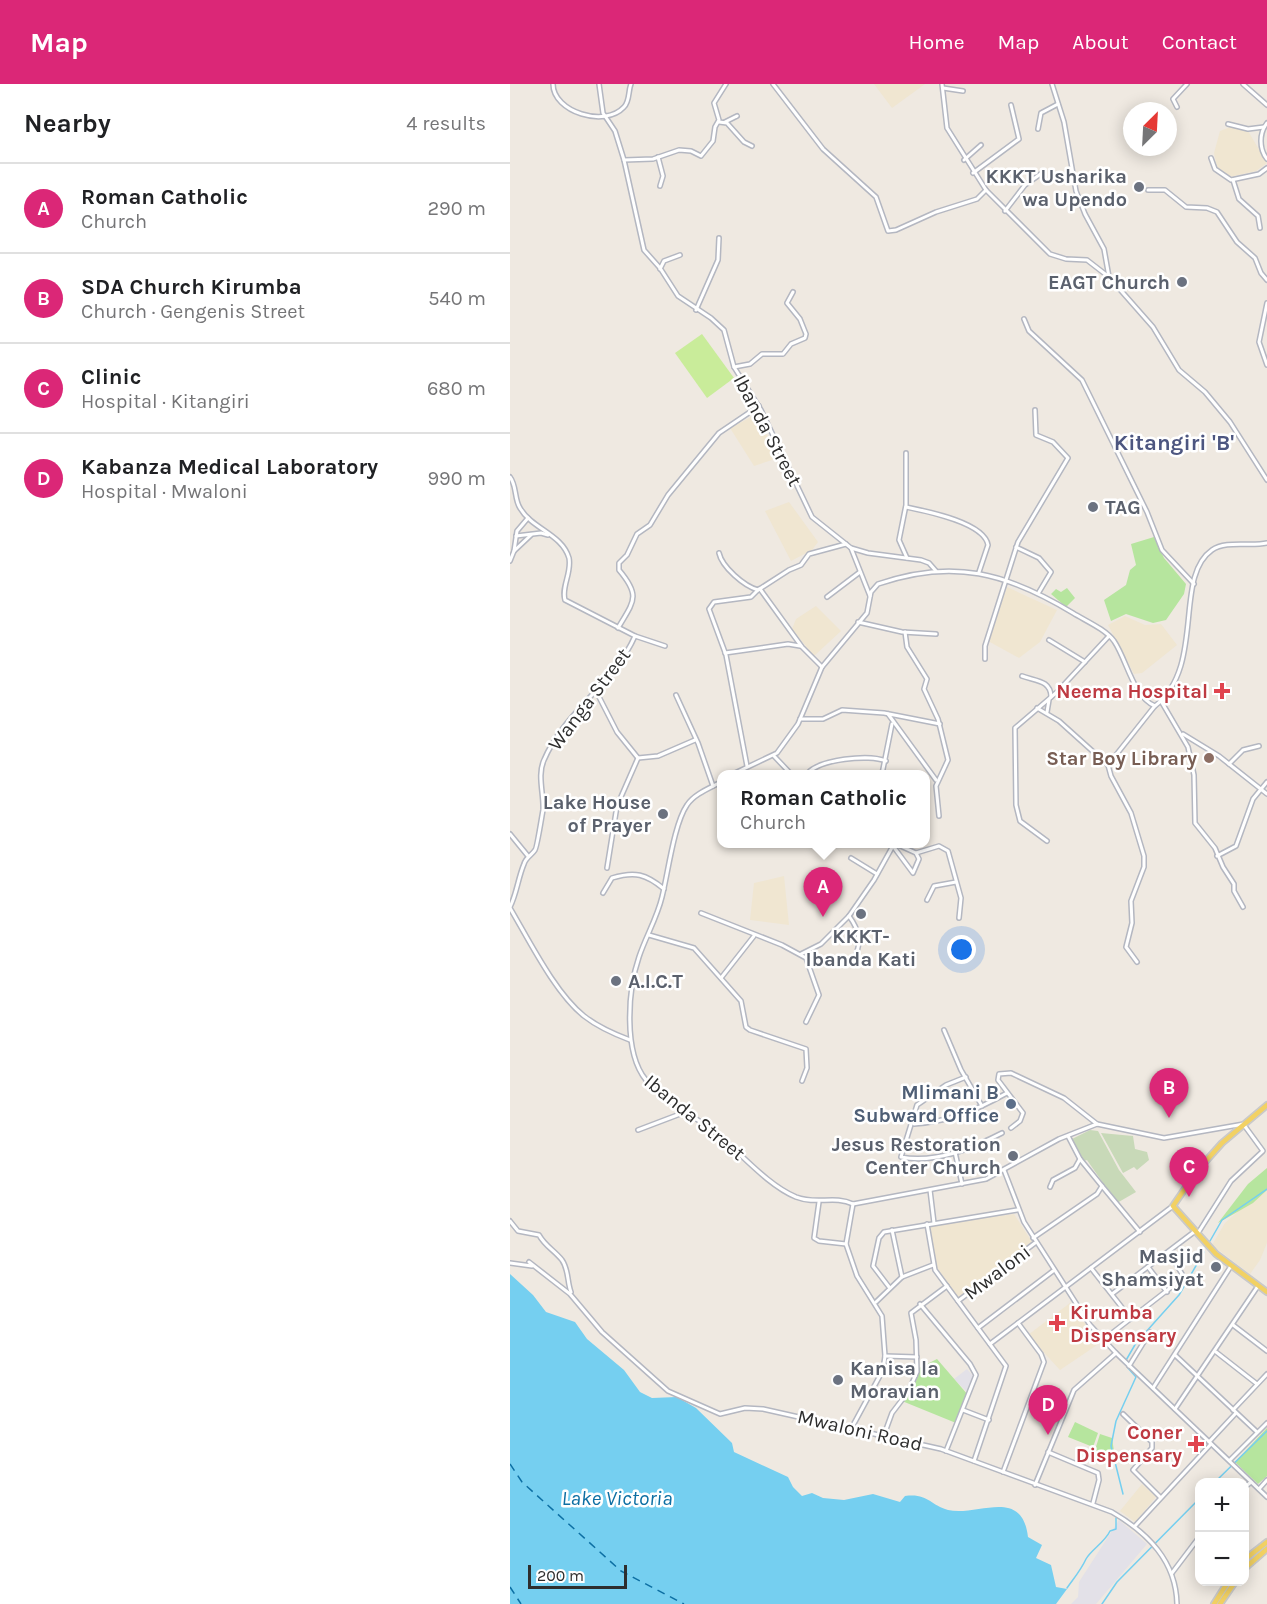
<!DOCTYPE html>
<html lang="en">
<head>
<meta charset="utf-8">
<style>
  :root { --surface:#fff; --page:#f2f2f2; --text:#202124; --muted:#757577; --line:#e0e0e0; --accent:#db2777 }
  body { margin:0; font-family:Karla,sans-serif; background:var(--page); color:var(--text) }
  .controls { position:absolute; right:18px; bottom:18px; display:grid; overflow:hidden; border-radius:12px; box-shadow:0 3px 15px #0003 }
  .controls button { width:54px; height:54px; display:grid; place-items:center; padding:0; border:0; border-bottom:2px solid var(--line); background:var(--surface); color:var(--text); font:30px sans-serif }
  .compass { position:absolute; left:613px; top:18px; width:54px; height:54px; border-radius:50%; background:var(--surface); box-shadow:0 3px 15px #0003; rotate:24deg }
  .scale { position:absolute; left:18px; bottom:15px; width:99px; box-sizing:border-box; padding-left:6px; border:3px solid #2e2e2e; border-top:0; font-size:16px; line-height:21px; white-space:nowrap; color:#2e2e2e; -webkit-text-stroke:4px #fff; paint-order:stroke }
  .you { position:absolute; left:452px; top:866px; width:21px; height:21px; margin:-15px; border:4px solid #fff; border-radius:50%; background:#1a73e8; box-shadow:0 0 0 9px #1a73e833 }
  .badge { display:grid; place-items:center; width:39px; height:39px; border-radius:50%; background:var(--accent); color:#fff; font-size:20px; font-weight:700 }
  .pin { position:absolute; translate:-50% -50px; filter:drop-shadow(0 2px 3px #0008) }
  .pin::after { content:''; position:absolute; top:32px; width:21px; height:18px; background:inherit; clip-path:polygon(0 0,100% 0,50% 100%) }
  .popup { position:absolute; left:207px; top:686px; width:213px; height:78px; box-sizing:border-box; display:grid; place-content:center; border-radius:12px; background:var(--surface); filter:drop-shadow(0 2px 4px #0005); font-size:20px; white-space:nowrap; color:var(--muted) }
  .popup b { font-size:22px; color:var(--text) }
  .popup::after { content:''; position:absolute; left:50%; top:100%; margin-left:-12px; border:12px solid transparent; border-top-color:var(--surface) }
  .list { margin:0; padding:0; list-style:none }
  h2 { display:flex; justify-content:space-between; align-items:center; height:78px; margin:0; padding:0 24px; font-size:26px }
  h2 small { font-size:20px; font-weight:400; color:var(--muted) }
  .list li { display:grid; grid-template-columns:39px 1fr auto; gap:18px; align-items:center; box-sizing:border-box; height:90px; padding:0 24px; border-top:2px solid var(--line) }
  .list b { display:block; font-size:22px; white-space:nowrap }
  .list p { margin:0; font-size:20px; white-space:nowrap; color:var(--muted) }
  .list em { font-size:20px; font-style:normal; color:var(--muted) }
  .map { position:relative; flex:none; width:757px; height:1520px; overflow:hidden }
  header { display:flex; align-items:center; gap:36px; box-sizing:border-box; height:84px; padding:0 30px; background:var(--accent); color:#fff }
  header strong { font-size:28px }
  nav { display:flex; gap:33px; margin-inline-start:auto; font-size:21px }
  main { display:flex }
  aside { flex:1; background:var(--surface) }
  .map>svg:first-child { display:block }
  .industrial { fill:#e3e1e8 }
  .education { fill:#f0e6d1 }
  .green { fill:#b6e59e }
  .cemetery { fill:#c8d9b8 }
  .pitch { fill:#c9ec9a }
  .water { fill:#75cff0 }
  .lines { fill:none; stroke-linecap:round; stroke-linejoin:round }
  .stream { stroke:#75cff0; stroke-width:1.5 }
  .ferry { stroke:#0d6fa3; stroke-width:1.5; stroke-dasharray:8 6; stroke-linecap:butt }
  .minor-casing { stroke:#b4b7c1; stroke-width:6 }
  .major-casing { stroke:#c9c9c9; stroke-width:8 }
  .minor { stroke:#fff; stroke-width:3 }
  .major { stroke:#f2d163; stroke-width:4.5 }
  .worship-dot { fill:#6b7280; stroke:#fff; stroke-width:2 }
  .health-dot { fill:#e0444e; stroke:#fff; stroke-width:2 }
  .education-dot { fill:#8d6e63; stroke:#fff; stroke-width:2 }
  .service-dot { fill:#5c6f8a; stroke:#fff; stroke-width:2 }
  .labels { text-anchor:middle; stroke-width:5; stroke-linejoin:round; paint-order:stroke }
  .worship-label { font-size:20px; font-weight:bold; fill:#5b616d; stroke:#fff; text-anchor:end }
  .street-label { font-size:20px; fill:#2e2e2e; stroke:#fff }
  .health-label { font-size:20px; font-weight:bold; fill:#be3a42; stroke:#fff; text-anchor:end }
  .education-label { font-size:20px; font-weight:bold; fill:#785e54; stroke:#fff; text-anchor:end }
  .service-label { font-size:20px; font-weight:bold; fill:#4e5e75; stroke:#fff; text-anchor:end }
  .water-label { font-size:21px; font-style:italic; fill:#0d6fa3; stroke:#fff }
  .quarter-label { font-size:22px; font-weight:bold; fill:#4d5680; stroke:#fff }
</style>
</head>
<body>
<header>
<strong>Map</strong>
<nav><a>Home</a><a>Map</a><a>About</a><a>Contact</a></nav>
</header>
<main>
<aside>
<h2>Nearby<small>4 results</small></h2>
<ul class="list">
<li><span class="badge">A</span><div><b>Roman Catholic</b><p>Church</p></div><em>290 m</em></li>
<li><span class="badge">B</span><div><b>SDA Church Kirumba</b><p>Church · Gengenis Street</p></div><em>540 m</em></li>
<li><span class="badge">C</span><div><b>Clinic</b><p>Hospital · Kitangiri</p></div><em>680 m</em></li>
<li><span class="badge">D</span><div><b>Kabanza Medical Laboratory</b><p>Hospital · Mwaloni</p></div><em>990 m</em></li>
</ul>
</aside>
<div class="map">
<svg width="757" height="1520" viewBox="0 0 757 1520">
  <rect width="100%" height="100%" fill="#efe9e1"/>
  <!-- industrial -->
  <g class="industrial">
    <path d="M457,1285l7,8 -7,15 -13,-13z"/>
    <path d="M609,1436l28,24 -51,60h-25l7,-7 1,-15z"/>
  </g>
  <!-- education -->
  <g class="education">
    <path d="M364,0h51l-33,24z"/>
    <path d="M723,42l15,5 19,32 -11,8 -26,6 -13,-10 -3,-14 6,-22z"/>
    <path d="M247,330l21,44 -24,8 -24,-38z"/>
    <path d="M279,418l29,40 -6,8 -21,11 -26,-50z"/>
    <path d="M497,503l50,23 -17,32 -21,16 -31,-17z"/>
    <path d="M306,522l25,25 -27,25 -22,-27 4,-10z"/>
    <path d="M615,532l20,9 16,-1 16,21 -35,28 -8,1 -26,-49z"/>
    <path d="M274,792l5,49 -39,-5 4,-37z"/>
    <path d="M757,1102v57l-7,17 -10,14 -38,-29 13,-22z"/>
    <path d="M504,1130l18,28 -74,56 -22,-32 -6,-40z"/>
    <path d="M560,1219l30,40 -40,27 -32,-35z"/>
    <path d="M632,1400l14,13 -21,25 -15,-11z"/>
  </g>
  <!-- green -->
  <g class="green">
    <path d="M644,453l10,21 22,26 -2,10 -18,26 -13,3 -27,-9 -15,7 -7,-21 22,-15 4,-15 6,-5 -5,-21z"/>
    <path d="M557,504l8,10 -9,9 -15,-13 5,-5 5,3z"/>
    <path d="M757,1084v22l-14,13 -35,20 30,-39z"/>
    <path d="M427,1275l31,36 -12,28 -54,-22 14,-20 3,-13z"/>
    <path d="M565,1338l23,11 -5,14 -25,-10z"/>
    <path d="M757,1344v48l-9,8 -23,-22z"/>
    <path d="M590,1350l12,4 3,20 -20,-8z"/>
  </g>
  <!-- cemetery -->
  <g class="cemetery">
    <path d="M580,1046l8,1 21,39 17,22 -19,11 -30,-43 -3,1 -12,-22z"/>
    <path d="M591,1049l32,3 2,13 12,3 2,8 -12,10 -3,-3 -11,6z"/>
  </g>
  <!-- pitch -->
  <path class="pitch" d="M192,250l32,44 -27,20 -32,-45z"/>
  <!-- water -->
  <path class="water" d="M0,1190l23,21 13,17 29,10 12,17 37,31 16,22 12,6 25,-1 19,11 36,35 2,9 54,25 5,10 9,9 10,-3 11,5 21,2 29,-6 27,8 5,-6c23,-3 25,9 43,14 29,7 74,-24 80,27l14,8 -6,13 15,7 5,22 11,2 -11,15h-546z"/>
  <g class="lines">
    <!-- stream -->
    <g class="stream">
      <path d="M700,1157l12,-21 45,-31"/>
      <path d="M615,1278l11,-19 43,-48 25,-43"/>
      <path d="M705,1398l52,-51"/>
      <path d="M613,1410l-12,-48 5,-25 20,-44 -8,-9"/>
      <path d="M557,1504c7,-10 14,-18 19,-29 5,-9 19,-17 24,-28l6,-2v-11"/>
      <path d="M592,1520l15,-22 83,-84"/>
    </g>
    <!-- ferry -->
    <g class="ferry">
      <path d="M0,1380l12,18 99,89 63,33"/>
      <path d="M0,1503l11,17"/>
    </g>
    <defs>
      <g id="minor">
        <path d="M43,0c0,28 52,44 71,23 6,-6 4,-16 7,-23"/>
        <path d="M89,0l4,29 12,18 9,29 20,90 16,18 18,28 33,22 13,12 10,37 27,43 51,107 39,31 17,5 53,7 8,3 7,8"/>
        <path d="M263,0l50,65 53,48 12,34 8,-1 40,-18 41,-13 9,-9"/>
        <path d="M432,0l5,44 39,62 64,64 16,5 21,1 22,17 44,50 26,43 26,22 25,30 37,58"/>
        <path d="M542,0l12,38 12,69 9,23 19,35 5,28"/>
        <path d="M733,0l24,21"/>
        <path d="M433,4l20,3"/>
        <path d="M667,23l-4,-8 14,-15"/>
        <path d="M209,38l8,1 17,19 8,4"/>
        <path d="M215,38l12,-6"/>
        <path d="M757,39c-8,10 -8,26 0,36"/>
        <path d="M718,40l20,5 16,-2"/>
        <path d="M528,45l3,-16 17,-9"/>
        <path d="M148,73l5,19 -3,10"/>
        <path d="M701,74l4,11 16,11 28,-6 8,-6"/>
        <path d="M114,76l29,-1 26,-9 12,1 10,5 12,-15 2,-14 4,-7 -5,-17 12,-19"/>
        <path d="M454,76l17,-15"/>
        <path d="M463,89l46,-34 -8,-34"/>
        <path d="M723,96l6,19 19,17 2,12"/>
        <path d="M638,106h17l21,17 21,1 10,4 20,30 18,16 6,15 6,7"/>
        <path d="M495,127l20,-26 17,-12"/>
        <path d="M150,185l4,-8 16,-6"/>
        <path d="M757,219l-8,39 8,23"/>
        <path d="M186,226l22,-50 1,-22"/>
        <path d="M514,235l5,12 53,49 65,132 15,38 32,34"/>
        <path d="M224,283l16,-3 12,-10h21l8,-10 14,-6 1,-4 -6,-15 -13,-16 6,-11"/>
        <path d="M396,369v52l-7,35 8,18"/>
        <path d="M0,393c7,9 4,22 10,31 12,21 42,26 49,50 3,15 -8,29 -4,42l70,36 30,10"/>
        <path d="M396,423c19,4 78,15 82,38l-9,27"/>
        <path d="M6,452l25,-3 7,2"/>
        <path d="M506,463l23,11 12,14 -12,20"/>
        <path d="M341,464l19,48"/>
        <path d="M4,467l3,-20 11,-13"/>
        <path d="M209,469c3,14 25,33 39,37l31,-20 12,-5 8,-11 37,-10"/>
        <path d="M0,477l4,-10 17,-16"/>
        <path d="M250,505l42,58 20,20"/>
        <path d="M317,513l33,-25"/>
        <path d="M348,538l44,10 34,2"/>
        <path d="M108,544c16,-27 23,-32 1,-58v-7l8,-8 10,-21 13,-9 18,-30 51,-62 40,-27"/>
        <path d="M395,548l2,15 20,32 -3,10 14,30 10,41 -12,26 3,30"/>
        <path d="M539,556l36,22"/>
        <path d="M215,569l63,-9 12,2"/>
        <path d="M475,575v-13l33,-104 50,-84 -15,-16 -17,-7 -1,-25"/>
        <path d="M512,592c13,5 29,4 29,21"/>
        <path d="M86,607l21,41 21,26 20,-2 37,-16"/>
        <path d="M166,611l22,48 15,43"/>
        <path d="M651,617l27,46 6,28 1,48 20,25 8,19 11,17v7l9,16"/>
        <path d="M527,624l22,13 49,44"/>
        <path d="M537,628l2,-12"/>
        <path d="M378,630l48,66"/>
        <path d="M290,635h23l19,-9 42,3 56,11"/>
        <path d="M673,650l36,22 48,38"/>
        <path d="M264,672l17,18"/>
        <path d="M719,680l14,-14 16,-4"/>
        <path d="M237,682l-21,-111 -17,-46 5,-7 37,-5 8,-8"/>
        <path d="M223,690l44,-21 21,-29 24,-57 45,-54 4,-21 7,-8c75,-26 129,-11 195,29 13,8 32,16 41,28 13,19 19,56 41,65 51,-40 18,-129 57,-156 14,-10 39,-3 55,-7"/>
        <path d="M297,690c12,-15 62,-20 79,-13"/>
        <path d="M372,690l10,-50"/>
        <path d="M211,698c-11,6 -27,12 -34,23 -13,19 -19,68 -25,92 -5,21 -16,39 -23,60 -11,32 -16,95 7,123 17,21 47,35 69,52 25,20 52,53 81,65 21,8 38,-2 57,7"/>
        <path d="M0,750l18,22"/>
        <path d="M537,757l-27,-20 -4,-16 -1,-77 42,-36 52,-56"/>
        <path d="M386,760l20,9 23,-7 9,5 13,47 -2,20"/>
        <path d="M383,762l20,27 6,-14 -3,-6"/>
        <path d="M707,772l19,-10 17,-47 14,-17"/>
        <path d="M341,774l26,16"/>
        <path d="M97,784l10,-62 21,-48"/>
        <path d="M93,809l9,-15c23,-7 34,-4 52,11"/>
        <path d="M417,816l7,-14 22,-4"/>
        <path d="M0,823c7,-14 8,-29 14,-43 2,-7 8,-9 11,-14 2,-2 7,-35 8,-40 1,-16 -6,-35 1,-50 20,-48 70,-76 91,-124"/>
        <path d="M0,824c19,32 45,85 74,108 14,11 30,18 46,24"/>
        <path d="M191,829l81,32 24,13 13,37 -13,27"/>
        <path d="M339,832c10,14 13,25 6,41"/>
        <path d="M139,851l45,13 47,53 5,26 4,3 56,19 1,19 -5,13"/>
        <path d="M291,870l20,-10 28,-28 25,-36 20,-36"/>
        <path d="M627,878l-11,-15 6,-24 -1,-22 13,-34v-11l-13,-43 -20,-37 -3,-11 46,-58"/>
        <path d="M211,894l33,-42"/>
        <path d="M434,946l17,40 21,36"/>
        <path d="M456,993l-20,8 -29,20 -16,52c34,7 72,-9 101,-24"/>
        <path d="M404,1040c38,-3 60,-13 93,-31"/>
        <path d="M501,1044l9,-7 3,-8 -25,-33 1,-6 12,-1 53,25 33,26"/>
        <path d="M128,1046l50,-19"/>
        <path d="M445,1068l7,32"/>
        <path d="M494,1086l20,52 66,103 26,28 151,144"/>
        <path d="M592,1102l38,46"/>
        <path d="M540,1103l3,-7 22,-12 5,-9"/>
        <path d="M420,1106l4,33"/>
        <path d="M309,1118l-5,36 5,3 27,3"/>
        <path d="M343,1120l133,-25 73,-40 38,-15 67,14 80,-14"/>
        <path d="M0,1137l8,10 21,4c6,11 15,15 23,25 7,10 5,22 9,32"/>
        <path d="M417,1140l8,46 71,96 -32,95"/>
        <path d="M382,1146l10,47"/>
        <path d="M688,1149l33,-52 32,-30 -19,-26"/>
        <path d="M523,1154l64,-44 5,-8 -22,-27 -12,-23"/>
        <path d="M19,1178l41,32 32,38 66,59 52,23 25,-6 18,1 178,40 171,63c36,21 64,49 65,92"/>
        <path d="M0,1179l22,3"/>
        <path d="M638,1183l19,25"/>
        <path d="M581,1184l40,51"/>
        <path d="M379,1203l-16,-21 6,-28 5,-6 133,-22"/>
        <path d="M602,1210l82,-62"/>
        <path d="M448,1217l77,-58"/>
        <path d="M366,1218l26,-25 31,-12"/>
        <path d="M410,1220l50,60 6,11 -30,76"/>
        <path d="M723,1241l34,26"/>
        <path d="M468,1244l75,-57"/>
        <path d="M593,1256l75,-58 4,-8 -13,-22"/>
        <path d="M480,1260l183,-138"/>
        <path d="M706,1268l41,32"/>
        <path d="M665,1271l82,77"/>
        <path d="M375,1272l32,1"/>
        <path d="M619,1282l21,-34"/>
        <path d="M643,1304l78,-122"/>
        <path d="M665,1325l83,-123"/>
        <path d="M453,1326l26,10"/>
        <path d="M723,1326l34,-36"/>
        <path d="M613,1330l29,28v6l-19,22 27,27"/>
        <path d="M341,1345l32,-59 2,-14 -3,-40 -25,-40 -11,-32 7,-40"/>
        <path d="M374,1351l8,-22 16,-21 9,-20 -1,-32 -5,-27 36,-27"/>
        <path d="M699,1358l27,-29"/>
        <path d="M538,1368l50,21 1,7 -6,23"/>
        <path d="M720,1376l37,-37"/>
        <path d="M493,1388l41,-110 -3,-8 -23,-31"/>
        <path d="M525,1401l39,-95 42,-37"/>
        <path d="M734,1404l7,-6"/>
        <path d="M749,1405l8,-9"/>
        <path d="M625,1442l76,-82"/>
        <path d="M662,1489l28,-37"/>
      </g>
      <g id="major">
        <path d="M757,1021l-45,38 -25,28 -24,35 43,48 51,38"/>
        <path d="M734,1476l23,-18"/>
        <path d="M734,1485l23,-20"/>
        <path d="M704,1520l14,-22"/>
        <path d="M710,1520l15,-22"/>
      </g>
    </defs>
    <!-- minor casing -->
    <use href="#minor" class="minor-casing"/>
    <!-- major casing -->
    <use href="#major" class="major-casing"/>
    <!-- minor -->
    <use href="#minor" class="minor"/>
    <!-- major -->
    <use href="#major" class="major"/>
  </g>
  <!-- markers -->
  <g class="worship-dot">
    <circle cx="629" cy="103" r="6"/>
    <circle cx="672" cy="198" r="6"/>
    <circle cx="583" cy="423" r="6"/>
    <circle cx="153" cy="730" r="6"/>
    <circle cx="351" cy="830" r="6"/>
    <circle cx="106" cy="897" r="6"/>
    <circle cx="503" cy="1072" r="6"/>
    <circle cx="706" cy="1183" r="6"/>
    <circle cx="328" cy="1296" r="6"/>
  </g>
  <g class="health-dot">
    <path d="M709 598h6v6h6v6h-6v6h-6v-6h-6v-6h6z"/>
    <path d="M544 1230h6v6h6v6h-6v6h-6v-6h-6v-6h6z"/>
    <path d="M683 1351h6v6h6v6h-6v6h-6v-6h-6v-6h6z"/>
  </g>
  <circle class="education-dot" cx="699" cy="674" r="6"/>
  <circle class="service-dot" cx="501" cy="1020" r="6"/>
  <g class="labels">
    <!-- worship labels -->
    <g class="worship-label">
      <text x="617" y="99">KKKT Usharika<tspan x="617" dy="23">wa Upendo</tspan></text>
      <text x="660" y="205">EAGT Church</text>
      <text x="595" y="430" text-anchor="start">TAG</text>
      <text x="141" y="725">Lake House<tspan x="141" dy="23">of Prayer</tspan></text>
      <text x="351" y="859" text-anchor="middle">KKKT-<tspan x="351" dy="23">Ibanda Kati</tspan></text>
      <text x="118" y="904" text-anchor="start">A.I.C.T</text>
      <text x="491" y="1067">Jesus Restoration<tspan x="491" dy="23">Center Church</tspan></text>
      <text x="694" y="1179">Masjid<tspan x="694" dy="23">Shamsiyat</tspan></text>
      <text x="340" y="1291" text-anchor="start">Kanisa la<tspan x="340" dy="23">Moravian</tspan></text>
    </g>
    <!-- street labels -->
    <g class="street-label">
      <text transform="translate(258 346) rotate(62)" y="7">Ibanda Street</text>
      <text transform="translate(79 615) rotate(-53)" y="7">Wanga Street</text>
      <text transform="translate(185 1033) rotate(39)" y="7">Ibanda Street</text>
      <text transform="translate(487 1188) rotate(-37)" y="7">Mwaloni</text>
      <text transform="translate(350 1346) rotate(13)" y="7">Mwaloni Road</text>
    </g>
    <!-- health labels -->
    <g class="health-label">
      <text x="698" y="614">Neema Hospital</text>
      <text x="560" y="1235" text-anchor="start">Kirumba<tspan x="560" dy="23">Dispensary</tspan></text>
      <text x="672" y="1355">Coner<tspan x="672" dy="23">Dispensary</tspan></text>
    </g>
    <!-- education labels -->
    <g class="education-label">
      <text x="687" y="681">Star Boy Library</text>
    </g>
    <!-- service labels -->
    <g class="service-label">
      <text x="489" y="1015">Mlimani B<tspan x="489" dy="23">Subward Office</tspan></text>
    </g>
    <!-- water labels -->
    <g class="water-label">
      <text x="107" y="1421">Lake Victoria</text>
    </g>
    <!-- quarter labels -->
    <g class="quarter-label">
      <text x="664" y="366">Kitangiri 'B'</text>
    </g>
  </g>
</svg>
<div class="controls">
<button>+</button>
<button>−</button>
</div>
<svg class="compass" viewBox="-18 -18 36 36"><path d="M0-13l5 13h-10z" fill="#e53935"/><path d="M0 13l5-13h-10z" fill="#757577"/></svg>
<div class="scale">200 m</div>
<div class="you"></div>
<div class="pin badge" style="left:313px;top:833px">A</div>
<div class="popup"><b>Roman Catholic</b>Church</div>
<div class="pin badge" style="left:659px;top:1034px">B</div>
<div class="pin badge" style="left:679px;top:1113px">C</div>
<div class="pin badge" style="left:538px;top:1351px">D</div>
</div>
</main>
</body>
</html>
